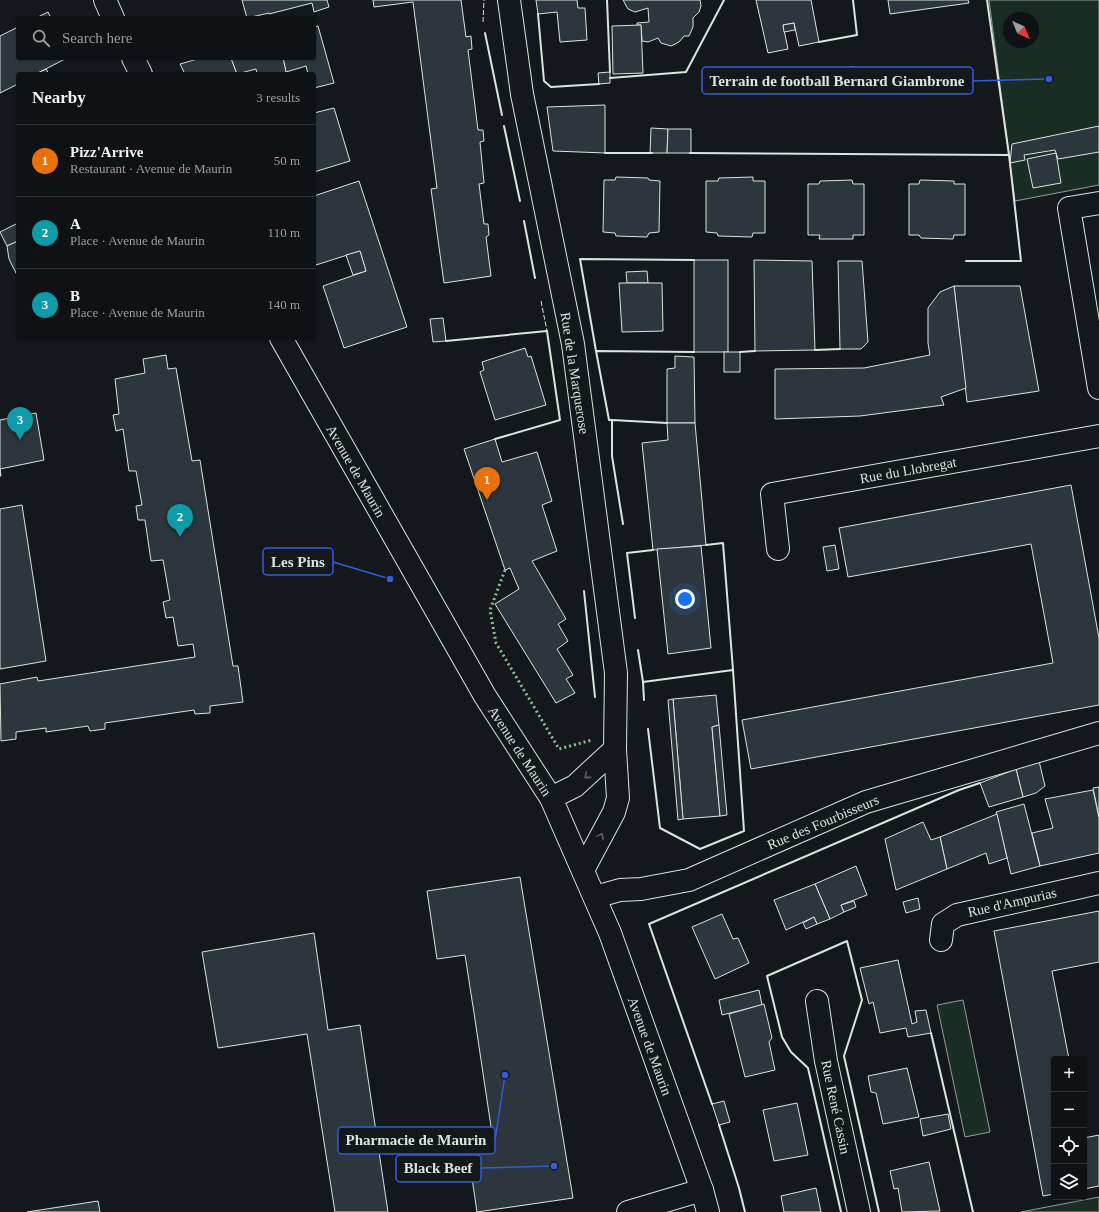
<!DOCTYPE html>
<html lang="en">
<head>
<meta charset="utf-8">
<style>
  :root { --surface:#0f1215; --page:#1d2022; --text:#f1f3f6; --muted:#9b9ea0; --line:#2f3234; --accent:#ffb74d }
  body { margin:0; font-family:"Times New Roman",serif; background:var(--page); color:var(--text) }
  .controls { position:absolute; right:12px; bottom:12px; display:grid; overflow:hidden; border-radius:4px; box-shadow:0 1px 3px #0004 }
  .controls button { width:36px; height:36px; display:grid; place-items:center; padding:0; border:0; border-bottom:1px solid var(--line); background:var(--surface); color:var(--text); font:20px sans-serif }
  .compass { position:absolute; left:1003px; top:12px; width:36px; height:36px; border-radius:50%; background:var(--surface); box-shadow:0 1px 3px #0004; rotate:136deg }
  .you { position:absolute; left:685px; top:599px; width:14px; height:14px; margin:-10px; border:3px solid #fff; border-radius:50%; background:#1a73e8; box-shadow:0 0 0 6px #1a73e833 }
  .badge { display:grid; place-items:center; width:26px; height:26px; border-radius:50%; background:var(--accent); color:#fff; font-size:13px; font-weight:700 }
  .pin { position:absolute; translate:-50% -33px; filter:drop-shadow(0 1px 2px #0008) }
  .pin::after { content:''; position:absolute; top:21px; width:14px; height:12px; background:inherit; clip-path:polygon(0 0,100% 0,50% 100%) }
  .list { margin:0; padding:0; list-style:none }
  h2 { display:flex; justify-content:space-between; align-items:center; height:52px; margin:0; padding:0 16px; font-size:17px }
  h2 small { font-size:13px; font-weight:400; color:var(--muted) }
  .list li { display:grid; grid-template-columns:26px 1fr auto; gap:12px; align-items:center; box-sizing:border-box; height:72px; padding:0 16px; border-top:1px solid var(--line) }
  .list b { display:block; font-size:15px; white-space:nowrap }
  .list p { margin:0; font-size:13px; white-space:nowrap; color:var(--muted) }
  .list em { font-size:13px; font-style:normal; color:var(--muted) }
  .icon { flex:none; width:22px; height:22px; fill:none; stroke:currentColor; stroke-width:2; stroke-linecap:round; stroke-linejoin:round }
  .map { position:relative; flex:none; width:1099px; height:1212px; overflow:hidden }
  .search { position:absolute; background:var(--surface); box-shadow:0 1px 3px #0004; left:16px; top:16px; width:300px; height:44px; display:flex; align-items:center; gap:10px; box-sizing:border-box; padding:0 14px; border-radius:4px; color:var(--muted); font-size:15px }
  .panel { position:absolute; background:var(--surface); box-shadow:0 1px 3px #0004; left:16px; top:72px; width:300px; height:268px; border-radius:4px }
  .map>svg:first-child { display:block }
  .green { fill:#1a2d24; stroke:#939e99; fill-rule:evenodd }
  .building { fill:#2c363c; stroke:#d8e6dc }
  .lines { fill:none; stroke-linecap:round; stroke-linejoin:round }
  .minor-casing { stroke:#d8e6dc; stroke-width:24 }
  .minor { stroke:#14181c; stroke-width:22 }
  .hedge { stroke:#8ac095; stroke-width:3; stroke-dasharray:2 3; stroke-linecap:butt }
  .fence { stroke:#d8e6dc; stroke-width:1; stroke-dasharray:5 2; stroke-linecap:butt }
  .wall { stroke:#d8e6dc; stroke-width:2 }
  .oneway { stroke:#59605f }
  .labels { text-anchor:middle; stroke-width:3; stroke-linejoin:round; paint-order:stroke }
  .street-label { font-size:14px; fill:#d8e6dc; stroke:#14181c }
  .leader { fill:none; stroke:#305dd8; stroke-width:1.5 }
  .callout-dot { fill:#305dd8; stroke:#14181c; stroke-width:1.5 }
  .callout { fill:#14181c; stroke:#305dd8; stroke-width:1.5 }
  .callout-label { font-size:15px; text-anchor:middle; font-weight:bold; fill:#d8e6dc }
</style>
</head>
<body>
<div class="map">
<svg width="1099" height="1212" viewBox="0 0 1099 1212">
  <rect width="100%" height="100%" fill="#14181c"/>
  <!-- green -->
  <g class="green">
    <path d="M989,0h110v185l-84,16zM1009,18h24v24h-24z"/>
    <path d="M963,1000l27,132 -25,5 -28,-132z"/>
    <path d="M1099,1197v15h-78z"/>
  </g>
  <!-- building -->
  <g class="building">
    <path d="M242,0h85l2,7 -15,5 -2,-9 -43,11v-1l-22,5z"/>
    <path d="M373,0h88l5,37 5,-1 1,13 -4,1 10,80h5l1,11 -4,1 4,41 -5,1 5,40h4l1,11 -3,2 5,39 -47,7 -13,-94 6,-1 -24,-186 -39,5z"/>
    <path d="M536,0h41l1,8h7l2,32 -27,2 -3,-30 -19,2z"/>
    <path d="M623,0h77l1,6 -2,6 -6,6v9l-4,9h-5l-5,6 -8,4 -10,-3 -3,-5 -10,4 -6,-1 -1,-16h-4v-2l12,-1 -1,-14 -13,4 -7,-3z"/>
    <path d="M756,0h55l8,42 -20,4 -5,-23 -11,2 5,24 -20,4z"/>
    <path d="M888,0h80l1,3 -79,11z"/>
    <path d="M48,12l3,6h-15z"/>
    <path d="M794,23l1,7 -11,2 -1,-7z"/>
    <path d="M641,25l2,48 -30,1 -1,-48z"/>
    <path d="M318,26l16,57 -20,5v-14h-6l-2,-8 -20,6 -3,-14h31v-31z"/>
    <path d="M18,27v31h49l-31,16h-18v10l-18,9v-57z"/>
    <path d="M201,58h30l6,16h-52l-5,-10z"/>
    <path d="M231,58h52l3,14 -1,2h-28l-1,-5 -19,5z"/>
    <path d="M854,67l2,25 -33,1 -1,-24z"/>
    <path d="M46,69l3,5h-13z"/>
    <path d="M610,72v11l-11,1 -1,-11z"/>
    <path d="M605,105v48l-52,-2 -6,-44z"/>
    <path d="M334,108l16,53 -36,11v-59z"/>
    <path d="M1099,126v26l-41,7 -3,-9 -31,5 1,5 -15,3 2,-19z"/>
    <path d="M651,128l17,1 -1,24h-17z"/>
    <path d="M668,129h23v24h-24z"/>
    <path d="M1056,153l5,30 -28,5 -6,-29z"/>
    <path d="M616,177l32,1 1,2 11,1 -1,51 -10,1 -2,4 -31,-1 -1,-3 -12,-1 1,-52h11z"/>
    <path d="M753,177v4h12v52h-12l-1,4 -34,-1 -1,-3 -11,-1v-51h12l1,-3z"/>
    <path d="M852,180l1,4h11v51h-11v4h-34l1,-4h-12v-51h11l1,-3z"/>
    <path d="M920,180l34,1v3h11v51h-11l-1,4 -32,-1 -2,-3h-10v-51h10z"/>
    <path d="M359,181l48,146 -63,21 -21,-62 43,-15 -6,-20 -44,14 -2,-6v-63z"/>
    <path d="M18,223v18l-11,5 -7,-14z"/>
    <path d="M18,241v36l-9,-18 -2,-13z"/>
    <path d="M360,251l6,20 -13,4 -7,-20z"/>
    <rect x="694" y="260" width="34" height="92"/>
    <path d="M754,260l58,1 3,89 -60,1z"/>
    <path d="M838,261h24l6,81 -7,7h-21z"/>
    <path d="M647,271l1,12h-21l-1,-11z"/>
    <path d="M619,283h43l1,48 -41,1z"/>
    <path d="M954,286h66l19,105 -72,11z"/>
    <path d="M954,286l12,102 -25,9 3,8 -84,11 -85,3v-50l89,-1 66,-13 -2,-12v-35l12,-16z"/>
    <path d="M443,318l3,23 -13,1 -3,-23z"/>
    <path d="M525,348l3,9 3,-1 15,49 -51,15 -15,-48 4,-2 -2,-8z"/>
    <rect x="724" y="352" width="16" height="20"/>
    <path d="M166,355l2,14 8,-1 16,93 8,-1 33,206h5l5,36 -33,4v7l-15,1 -1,-4 -89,13v6l-15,2 -2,-5 -42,6v-4l-30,4v7l-15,2 -1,-57 37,-7 1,4 157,-24 -2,-13 -15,2 -5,-29 -7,1 -3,-16 7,-2 -7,-40 -12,1 -6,-41h-7l-2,-14 6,-1 -6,-34h-7l-6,-42 -7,2 -3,-16 6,-1 -4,-35 30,-6 -2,-14z"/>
    <path d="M675,356l19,1 1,66h-28v-54l8,-1z"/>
    <path d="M36,413l8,47 -44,9 1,7h-1v-56z"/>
    <path d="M667,423h28l11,122 -53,5 -11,-107 26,-3z"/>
    <path d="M495,439l7,23 35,-10 15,49 -10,4 15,46 -25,10 34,58 -8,5 10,17 -11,8 16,26 -7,4 9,14 -19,10 -61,-99 24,-15 -9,-21 -5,2 -41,-121z"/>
    <path d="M1071,485l28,153v67l-348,64 -9,-49 311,-57 -22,-119 -183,33 -9,-49z"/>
    <path d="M22,505l24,156 -46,8v-160z"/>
    <path d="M835,545l4,24 -12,2 -4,-24z"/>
    <path d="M701,546l10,102 -43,6 -11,-105z"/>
    <path d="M716,695l3,30 -7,2 8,89 -37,3 -10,-120z"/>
    <path d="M673,699l10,120 -5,1 -10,-120z"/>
    <path d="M719,725l8,90 -7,1 -8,-89z"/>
    <path d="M1039,761l6,25 -9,7 -13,4 -7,-28z"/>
    <path d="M1016,769l7,28 -34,10 -9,-24z"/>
    <path d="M1099,787v30l-6,-29z"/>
    <path d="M1093,790l6,28v35l-59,13 -8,-33 21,-5 -8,-29z"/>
    <path d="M1024,804l16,62 -29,8 -15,-62z"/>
    <path d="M997,814l10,44 -18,6 -3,-11 -39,16 -7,-32z"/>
    <path d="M923,822l8,18 9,-3 7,32 -51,21 -11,-51z"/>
    <path d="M856,866l11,29 -26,10 3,7 -14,7 -15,-35z"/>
    <path d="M520,877l53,321 -96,14 -10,-68 26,-4 -19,-127 -9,-58 -28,4 -10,-68z"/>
    <path d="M815,884l15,35 -13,5 -3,-7 -28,13 -12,-30z"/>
    <path d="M918,898l2,11 -14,4 -3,-11z"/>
    <path d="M854,901l2,6 -12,5 -3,-7z"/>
    <path d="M1099,911v51l-47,9 17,88h-15v135l-11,2 -49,-265z"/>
    <path d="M722,914l11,25 5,-1 11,25 -34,16 -23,-52z"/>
    <path d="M814,917l3,7 -11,5 -3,-6z"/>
    <path d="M314,933l14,97 32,-5 28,187h-53l-28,-178 -89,14 -16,-96z"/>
    <path d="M898,960l14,64 5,-2 -2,-11 11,-1 5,23 -23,4 -2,-9 -26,5 -7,-31 -4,2 -9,-36z"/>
    <path d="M759,990l3,15 -40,10 -3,-15z"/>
    <path d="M764,1004l8,34 -3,4 6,28 -30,7 -16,-63z"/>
    <path d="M907,1068l12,49 -36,7 -7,-31 -5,-1 -3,-16z"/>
    <path d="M724,1101l6,21 -11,3 -7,-21z"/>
    <path d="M797,1103l11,52 -34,6 -11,-51z"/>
    <path d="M948,1114l3,15 -28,7 -3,-17z"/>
    <path d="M1099,1135v51l-15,3v-51z"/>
    <path d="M929,1162l11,49 -38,1 -4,-24 -4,1 -4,-18z"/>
    <path d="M816,1188l5,24h-37l-3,-16z"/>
    <path d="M98,1201l2,11h-73z"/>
  </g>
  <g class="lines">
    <defs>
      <g id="minor">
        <path d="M105,0l8,18"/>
        <path d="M509,0l13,94 51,250 43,329 -1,76 3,49 -4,14 -31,58"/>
        <path d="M133,58l8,16"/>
        <path d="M1099,203l-30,5 30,180"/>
        <path d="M281,338l204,358 66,102 59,135 92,257 6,22"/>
        <path d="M778,549l-6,-55 327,-58"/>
        <path d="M551,798l24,-12 40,-37"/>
        <path d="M595,897l25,-7 21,-1 48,-9 177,-78 233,-69"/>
        <path d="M941,940l2,-16 14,-9 142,-32"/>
        <path d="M817,1001l9,60 33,151"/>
        <path d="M628,1212l74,-22"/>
      </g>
    </defs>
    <!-- minor casing -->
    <use href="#minor" class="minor-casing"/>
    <!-- minor -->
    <use href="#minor" class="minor"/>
    <!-- hedge -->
    <path class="hedge" d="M505,570l-15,40 6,33 63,106 33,-9"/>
    <!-- fence -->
    <g class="fence">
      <path d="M483,22l1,-22"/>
      <path d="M541,301l6,30"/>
    </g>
    <!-- wall -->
    <g class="wall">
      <path d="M607,0l3,72"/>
      <path d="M987,0l22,155"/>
      <path d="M538,14l6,67 7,6 48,-3"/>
      <path d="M485,33l17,82"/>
      <path d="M819,42l38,-7 -4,-35"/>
      <path d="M610,78l76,-6 38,-72"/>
      <path d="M504,126l16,75"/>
      <path d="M605,153h47"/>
      <path d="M690,153l319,2 12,106h-55"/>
      <path d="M524,221l11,57"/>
      <path d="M446,341l101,-10 13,89 -65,19"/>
      <path d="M815,350l25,-1"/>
      <path d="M596,351l-16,-92 114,1"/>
      <path d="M740,352l15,-1"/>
      <path d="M612,420h-3l-13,-69 98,1"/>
      <path d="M623,524l-11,-68v-36l55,3"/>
      <path d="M706,545l17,-2 10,127"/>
      <path d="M584,591l11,106"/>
      <path d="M635,618l-8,-65 26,-3"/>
      <path d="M638,650l5,32"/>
      <path d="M644,700l-1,-18 90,-12 11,161 -44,18 -40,-21 -12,-99"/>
      <path d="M931,1033l42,179"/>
      <path d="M712,1104l-63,-180 310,-134 21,-7"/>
      <path d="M719,1125l20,63 6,24"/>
      <path d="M841,1212l-33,-144 -17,-16 -9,-15 -15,-61 80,-35 15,59 -18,56 35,156"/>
    </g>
  </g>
  <!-- one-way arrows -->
  <defs><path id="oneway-chevron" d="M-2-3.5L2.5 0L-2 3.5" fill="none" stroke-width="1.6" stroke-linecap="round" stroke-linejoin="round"/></defs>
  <g class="oneway">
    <use href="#oneway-chevron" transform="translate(587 776) rotate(140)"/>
    <use href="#oneway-chevron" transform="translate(601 836) rotate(-62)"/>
  </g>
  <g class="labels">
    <!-- street labels -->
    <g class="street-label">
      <text transform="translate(575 373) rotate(81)" y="5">Rue de la Marquerose</text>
      <text transform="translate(908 470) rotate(-10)" y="5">Rue du Llobregat</text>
      <text transform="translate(356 471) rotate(60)" y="5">Avenue de Maurin</text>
      <text transform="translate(520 751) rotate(57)" y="5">Avenue de Maurin</text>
      <text transform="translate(823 822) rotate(-23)" y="5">Rue des Fourbisseurs</text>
      <text transform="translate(1012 902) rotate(-13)" y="5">Rue d'Ampurias</text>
      <text transform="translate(650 1046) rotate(70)" y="5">Avenue de Maurin</text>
      <text transform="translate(836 1107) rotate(78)" y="5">Rue René Cassin</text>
    </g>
  </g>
  <!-- callouts -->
  <path class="leader" d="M1049 79L973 81M390 579L333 562M505 1075L495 1140M554 1166L481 1168"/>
  <g class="callout-dot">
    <circle cx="1049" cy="79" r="4"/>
    <circle cx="390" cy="579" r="4"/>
    <circle cx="505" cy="1075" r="4"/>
    <circle cx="554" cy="1166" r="4"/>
  </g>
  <g class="callout">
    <rect x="702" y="67" width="271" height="27" rx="4"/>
    <rect x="263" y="548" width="70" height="27" rx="4"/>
    <rect x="338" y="1127" width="157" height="27" rx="4"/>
    <rect x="396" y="1155" width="85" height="27" rx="4"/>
  </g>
  <g class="callout-label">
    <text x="837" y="86">Terrain de football Bernard Giambrone</text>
    <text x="298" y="567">Les Pins</text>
    <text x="416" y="1145">Pharmacie de Maurin</text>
    <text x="438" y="1173">Black Beef</text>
  </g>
</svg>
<div class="controls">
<button>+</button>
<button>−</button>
<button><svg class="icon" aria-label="locate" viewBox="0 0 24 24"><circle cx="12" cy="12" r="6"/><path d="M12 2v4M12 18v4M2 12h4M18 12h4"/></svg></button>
<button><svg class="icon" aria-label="layers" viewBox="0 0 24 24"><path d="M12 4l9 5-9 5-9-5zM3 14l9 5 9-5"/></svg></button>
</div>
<svg class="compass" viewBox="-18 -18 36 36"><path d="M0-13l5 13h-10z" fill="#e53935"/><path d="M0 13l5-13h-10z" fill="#9b9ea0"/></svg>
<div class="you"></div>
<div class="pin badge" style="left:487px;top:500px;background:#e8710a">1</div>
<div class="pin badge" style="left:180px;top:537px;background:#0f9aa8">2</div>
<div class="pin badge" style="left:20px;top:440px;background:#0f9aa8">3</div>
<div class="search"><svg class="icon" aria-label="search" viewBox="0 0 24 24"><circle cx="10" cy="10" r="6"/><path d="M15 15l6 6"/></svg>Search here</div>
<section class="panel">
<h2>Nearby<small>3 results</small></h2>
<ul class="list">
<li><span class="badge" style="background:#e8710a">1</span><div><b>Pizz'Arrive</b><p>Restaurant · Avenue de Maurin</p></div><em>50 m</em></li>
<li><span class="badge" style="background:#0f9aa8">2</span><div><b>A</b><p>Place · Avenue de Maurin</p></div><em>110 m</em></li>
<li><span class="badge" style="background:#0f9aa8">3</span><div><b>B</b><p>Place · Avenue de Maurin</p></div><em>140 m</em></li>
</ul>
</section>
</div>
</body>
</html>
